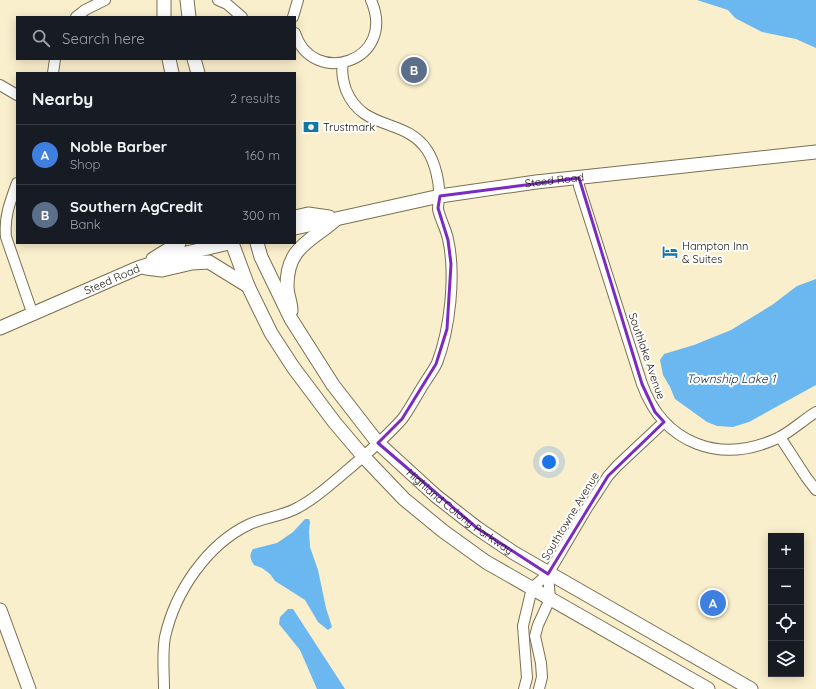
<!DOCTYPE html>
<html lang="en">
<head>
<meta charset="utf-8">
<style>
  :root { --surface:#171b24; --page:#242831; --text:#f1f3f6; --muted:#9ea1a6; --line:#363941; --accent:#b45309 }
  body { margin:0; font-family:Quicksand,sans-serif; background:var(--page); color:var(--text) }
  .controls { position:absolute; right:12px; bottom:12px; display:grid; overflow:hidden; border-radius:0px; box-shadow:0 2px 10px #0003 }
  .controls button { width:36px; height:36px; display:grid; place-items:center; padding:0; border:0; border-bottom:1px solid var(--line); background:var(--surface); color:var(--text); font:20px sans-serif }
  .you { position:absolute; left:549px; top:462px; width:14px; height:14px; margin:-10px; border:3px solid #fff; border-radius:50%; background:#1a73e8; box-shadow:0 0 0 6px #1a73e833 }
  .badge { display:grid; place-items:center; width:26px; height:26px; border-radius:50%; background:var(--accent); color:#fff; font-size:13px; font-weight:700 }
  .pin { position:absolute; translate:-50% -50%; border:2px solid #fff; box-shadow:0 1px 4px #0006 }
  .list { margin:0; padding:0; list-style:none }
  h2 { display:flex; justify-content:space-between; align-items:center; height:52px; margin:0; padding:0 16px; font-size:17px }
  h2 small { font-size:13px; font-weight:400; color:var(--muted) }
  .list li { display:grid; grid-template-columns:26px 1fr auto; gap:12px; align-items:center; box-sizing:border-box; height:60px; padding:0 16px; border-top:1px solid var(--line) }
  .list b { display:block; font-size:15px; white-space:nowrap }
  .list p { margin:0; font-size:13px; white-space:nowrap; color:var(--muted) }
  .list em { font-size:13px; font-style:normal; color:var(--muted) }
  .icon { flex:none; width:22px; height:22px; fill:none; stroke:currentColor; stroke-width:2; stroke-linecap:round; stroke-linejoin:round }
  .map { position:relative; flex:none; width:816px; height:689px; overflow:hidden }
  .search { position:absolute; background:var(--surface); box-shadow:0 2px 10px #0003; left:16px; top:16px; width:280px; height:44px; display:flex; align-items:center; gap:10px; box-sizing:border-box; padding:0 14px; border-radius:0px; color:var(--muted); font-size:15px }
  .panel { position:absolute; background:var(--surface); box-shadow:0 2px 10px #0003; left:16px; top:72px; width:280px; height:172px; border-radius:0px }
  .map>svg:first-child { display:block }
  .water { fill:#6bb7f0 }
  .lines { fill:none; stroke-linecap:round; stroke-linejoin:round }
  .minor-casing { stroke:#7a7050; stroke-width:12 }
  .tertiary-casing { stroke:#7a7050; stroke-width:15 }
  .minor { stroke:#fff; stroke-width:10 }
  .tertiary { stroke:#fff; stroke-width:13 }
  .marked { fill:none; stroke:#7b2cbf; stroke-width:3; stroke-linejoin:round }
  .labels { text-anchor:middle; stroke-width:4; stroke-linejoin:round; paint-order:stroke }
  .poi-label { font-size:11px; fill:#151206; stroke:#fff; text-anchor:start }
  .street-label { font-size:11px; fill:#151206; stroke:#fff }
  .water-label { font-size:12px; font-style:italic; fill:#0d2f46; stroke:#fff }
</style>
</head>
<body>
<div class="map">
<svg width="816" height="689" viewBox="0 0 816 689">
  <rect width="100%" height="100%" fill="#faefcc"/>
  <!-- water -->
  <g class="water">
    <path d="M697,0h119v48l-20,-9 -34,-7 -27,-14 -7,-8z"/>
    <path d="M816,279v106l-67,37 -16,5 -16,-1 -10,-4 -32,-23 -5,-12 -7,-12 -3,-15 4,-6 30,-9 37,-15 41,-25 25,-19z"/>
    <path d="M305,519h4l1,3 -1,9 1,16 8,23 8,38 6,19 -4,3 -10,-8 -13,-22 -30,-19 -5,-7 -8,-6 -8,-3c-4,-6 -5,-10 -1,-16l24,-6 16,-11z"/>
    <path d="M288,609h5l52,80h-28l-17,-39 -21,-26 1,-7z"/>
  </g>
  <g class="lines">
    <defs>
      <g id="minor">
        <path d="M218,0l9,4 15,13"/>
        <path d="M76,17l9,-7 20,-10"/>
        <path d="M293,17l5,-17"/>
        <path d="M295,33c17,55 103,29 76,-33"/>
        <path d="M53,73l2,-14"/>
        <path d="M0,85l17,10"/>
        <path d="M579,178v8l63,198c22,60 78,81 136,54 14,-7 25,-18 38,-26"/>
        <path d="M17,183c-7,19 -13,34 -11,54l27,78"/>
        <path d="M780,437l26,40 10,13"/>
        <path d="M164,689c0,-17 -2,-36 1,-52 10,-45 42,-93 85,-113 16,-7 34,-8 49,-17 17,-9 31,-22 45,-34 20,-17 42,-35 59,-55 7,-10 13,-21 19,-31 5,-8 11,-16 15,-24 13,-34 19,-88 11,-124 -2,-10 -8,-20 -10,-30 0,-4 1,-8 1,-12 1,-14 -4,-35 -12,-47 -22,-33 -64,-18 -81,-60 -3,-9 -5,-18 -3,-27"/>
        <path d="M524,689l3,-11 -4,-52 9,-38 16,-14 39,-66 21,-32 9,-10 47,-44"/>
        <path d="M539,689l3,-12 -1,-14 -6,-27 3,-11 12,-26 -2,-25"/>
      </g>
      <g id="tertiary">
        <path d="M164,0v17"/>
        <path d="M187,0l2,17"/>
        <path d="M169,59l3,14"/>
        <path d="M194,59l4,14"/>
        <path d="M295,217l13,-3 21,3"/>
        <path id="s1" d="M295,228l145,-32 96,-14 280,-30"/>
        <path d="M232,243l16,43 23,47 22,34 42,56 28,33 41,43 39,32 43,31 222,127"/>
        <path id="s2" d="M257,243l4,14 30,62 42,66 45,58 58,53 41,32 37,25 237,136"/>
        <path d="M153,259l26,-16"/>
        <path d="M146,268l16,2 30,-7 17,-1 39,24"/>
        <path d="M291,311c0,-9 -4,-16 -4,-25 0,-39 23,-44 48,-66"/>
        <path id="s3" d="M0,328l138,-60 44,-14 47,-11"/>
        <path d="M0,610l29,79"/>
      </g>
    </defs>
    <!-- minor casing -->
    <use href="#minor" class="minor-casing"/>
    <!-- tertiary casing -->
    <use href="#tertiary" class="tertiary-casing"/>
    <!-- minor -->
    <use href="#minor" class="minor"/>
    <!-- tertiary -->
    <use href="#tertiary" class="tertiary"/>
  </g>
  <!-- marked area -->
  <path class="marked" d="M579,178l63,206 13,28 9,10 -56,54 -60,98 -71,-46 -99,-85 24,-24 34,-55 11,-35 4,-65 -3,-24 -10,-32 2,-12z"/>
  <!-- icons -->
  <defs>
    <symbol id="bank-bare" viewBox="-9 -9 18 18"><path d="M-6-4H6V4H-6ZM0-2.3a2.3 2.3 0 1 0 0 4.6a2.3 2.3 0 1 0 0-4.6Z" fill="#1178a3" stroke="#fff" stroke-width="2.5" paint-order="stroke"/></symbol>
    <symbol id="hotel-bare" viewBox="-9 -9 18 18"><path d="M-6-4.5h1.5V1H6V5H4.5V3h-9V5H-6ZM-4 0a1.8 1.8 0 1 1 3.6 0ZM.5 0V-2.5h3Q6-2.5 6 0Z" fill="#1178a3" stroke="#fff" stroke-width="2.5" paint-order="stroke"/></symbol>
  </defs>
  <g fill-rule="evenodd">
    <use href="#bank-bare" x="300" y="116" width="22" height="22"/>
    <use href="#hotel-bare" x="659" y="241" width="22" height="22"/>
  </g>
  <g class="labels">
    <!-- poi labels -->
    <g class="poi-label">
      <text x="323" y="131">Trustmark</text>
      <text x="682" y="250">Hampton Inn<tspan x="682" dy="13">&amp; Suites</tspan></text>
    </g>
    <!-- street labels -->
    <g class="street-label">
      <text dy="4" stroke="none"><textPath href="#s1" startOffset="264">Steed Road</textPath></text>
      <text dy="4" stroke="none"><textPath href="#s3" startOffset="122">Steed Road</textPath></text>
      <text transform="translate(647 356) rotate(71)" y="4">Southlake Avenue</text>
      <text dy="4" stroke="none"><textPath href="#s2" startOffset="342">Highland Colony Parkway</textPath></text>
      <text transform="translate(570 516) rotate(-59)" y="4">Southtowne Avenue</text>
    </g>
    <!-- water labels -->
    <g class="water-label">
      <text x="731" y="383">Township Lake 1</text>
    </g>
  </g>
</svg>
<div class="controls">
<button>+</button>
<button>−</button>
<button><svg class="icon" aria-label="locate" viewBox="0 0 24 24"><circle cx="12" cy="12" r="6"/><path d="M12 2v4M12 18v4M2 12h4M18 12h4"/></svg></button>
<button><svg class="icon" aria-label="layers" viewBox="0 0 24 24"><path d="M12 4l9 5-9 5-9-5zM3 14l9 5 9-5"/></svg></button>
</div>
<div class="you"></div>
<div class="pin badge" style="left:713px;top:603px;background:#3f7fe0">A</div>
<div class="pin badge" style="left:414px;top:70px;background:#5c6f8a">B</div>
<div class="search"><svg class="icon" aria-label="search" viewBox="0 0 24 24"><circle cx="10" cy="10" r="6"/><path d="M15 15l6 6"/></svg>Search here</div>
<section class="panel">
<h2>Nearby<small>2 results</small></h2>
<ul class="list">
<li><span class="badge" style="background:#3f7fe0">A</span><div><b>Noble Barber</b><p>Shop</p></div><em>160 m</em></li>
<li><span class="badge" style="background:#5c6f8a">B</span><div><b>Southern AgCredit</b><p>Bank</p></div><em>300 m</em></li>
</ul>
</section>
</div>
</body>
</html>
